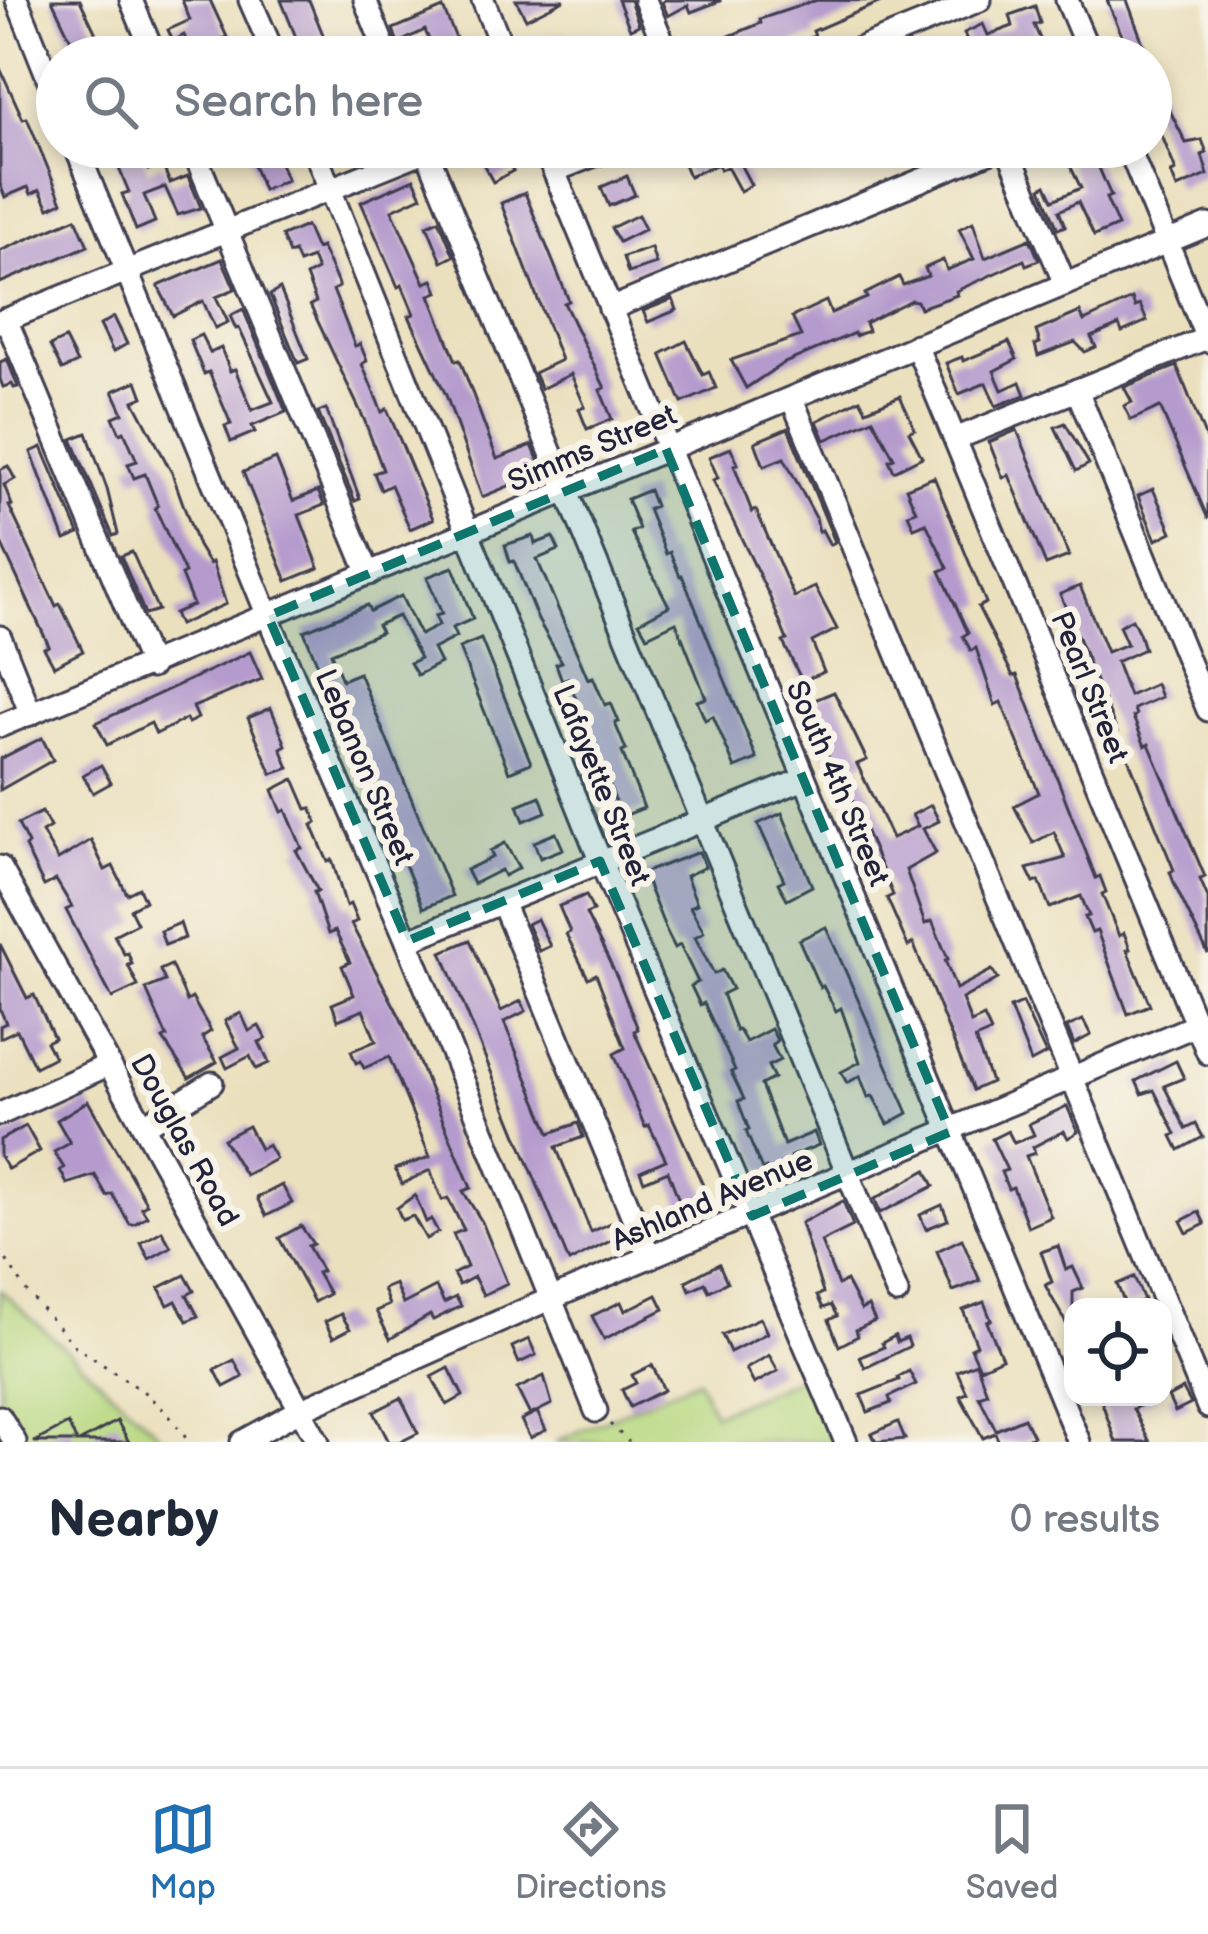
<!DOCTYPE html>
<html lang="en">
<head>
<meta charset="utf-8">
<style>
  :root { --surface:#fff; --page:#f6f6f7; --text:#1f2937; --muted:#747a83; --line:#e0e1e3; --accent:#1f6fb2 }
  body { margin:0; font-family:"Balsamiq Sans",sans-serif; background:var(--page); color:var(--text) }
  .controls { position:absolute; right:36px; bottom:36px; display:grid; overflow:hidden; border-radius:24px; box-shadow:0 6px 18px #0003 }
  .controls button { width:108px; height:108px; display:grid; place-items:center; padding:0; border:0; border-bottom:3px solid var(--line); background:var(--surface); color:var(--text); font:60px sans-serif }
  .list { margin:0; padding:0; list-style:none }
  h2 { display:flex; justify-content:space-between; align-items:center; height:156px; margin:0; padding:0 48px; font-size:51px }
  h2 small { font-size:39px; font-weight:400; color:var(--muted) }
  .icon { flex:none; width:66px; height:66px; fill:none; stroke:currentColor; stroke-width:2; stroke-linecap:round; stroke-linejoin:round }
  .map { position:relative; flex:none; width:1208px; height:1442px; overflow:hidden }
  .search { position:absolute; background:var(--surface); box-shadow:0 6px 18px #0003; left:36px; right:36px; top:36px; height:132px; display:flex; align-items:center; gap:30px; box-sizing:border-box; padding:0 42px; border-radius:66px; color:var(--muted); font-size:45px }
  .sheet { height:324px; background:var(--surface) }
  nav { display:flex; justify-content:space-around; align-items:center; box-sizing:border-box; height:168px; border-top:3px solid var(--line); background:var(--surface); font-size:33px; color:var(--muted) }
  nav a { display:grid; justify-items:center; gap:6px }
  nav .on { color:var(--accent) }
  .map>svg:first-child { display:block }
  .green { fill:#b7d880; stroke:#6c7d5e; stroke-width:3 }
  .building { fill:#b59bcd }
  .lines { fill:none; stroke-linecap:round; stroke-linejoin:round }
  .minor-casing { stroke:#403e4f; stroke-width:27 }
  .path { stroke:#403e4f; stroke-width:3; stroke-dasharray:3 9; stroke-linecap:butt }
  .minor { stroke:#fff; stroke-width:21 }
  .marked { fill:#0f766e; fill-opacity:0.2; stroke:#0f766e; stroke-width:9; stroke-dasharray:24 15; stroke-linejoin:round }
  .labels { text-anchor:middle; stroke-width:12; stroke-linejoin:round; paint-order:stroke }
  .street-label { font-size:30px; fill:#22223b; stroke:#f7f3e8 }
</style>
</head>
<body>
<div class="map">
<svg width="1208" height="1442" viewBox="0 0 1208 1442">
  <rect width="100%" height="100%" fill="#f7f3e8"/>
  <filter id="ink" filterUnits="userSpaceOnUse"><feTurbulence type="fractalNoise" baseFrequency=".00833" numOctaves="2"/><feDisplacementMap in="SourceGraphic" scale="24" xChannelSelector="R" yChannelSelector="G"/><feConvolveMatrix kernelMatrix="1 2 1 2 8 2 1 2 1" color-interpolation-filters="sRGB"/></filter>
  <filter id="wash" filterUnits="userSpaceOnUse"><feTurbulence type="fractalNoise" baseFrequency=".004" numOctaves="4" result="noise"/><feDisplacementMap in="SourceGraphic" scale="48" xChannelSelector="R" yChannelSelector="G"/><feGaussianBlur stdDeviation="2.7" result="paint"/><feColorMatrix in="noise" values="0 0 0 0 0 0 0 0 0 0 0 0 0 0 0 0 0 1.4 0 .05"/><feComposite in="paint" operator="in"/></filter>
  <g filter="url(#wash)">
    <rect width="100%" height="100%" fill="#ebe0be"/>
    <!-- green -->
    <g class="green">
      <path d="M0,1290l168,152h-168z"/>
      <path d="M805,1375l28,67h-278l143,-63 16,35z"/>
    </g>
    <g id="blocks">
      <!-- building -->
      <g class="building">
        <path d="M52,0h28l27,57h-28z"/>
        <path d="M182,0h28l17,37 -8,3 9,17h-35l-9,-22 -11,6 -5,-11 22,-10z"/>
        <path d="M281,0h28l23,57h-28z"/>
        <path d="M516,0h48l-38,19z"/>
        <path d="M618,0h12l9,25 -9,4z"/>
        <path d="M665,0h55v1l-29,11 -3,-7 -20,11 -6,-14z"/>
        <path d="M817,0l66,1 -70,30 2,5 -64,21h-67l-5,-16 12,-4 5,13 65,-27 -1,-4z"/>
        <path d="M1107,0h20l21,57h-17z"/>
        <path d="M1035,6l5,17 -6,2 10,23 -20,8 -2,-6 -8,3 -3,-8 -13,6 -4,-9 -33,15h-28l35,-14 -4,-10 19,-9 5,11 25,-9 -3,-11z"/>
        <path d="M443,8l21,49h-28l-11,-27 -27,13 -5,-14z"/>
        <path d="M564,33l7,15 -4,2 2,7h-22l-6,-14z"/>
        <path d="M0,68l23,51 4,-1 35,84 -13,6 -9,-18 -9,4 -3,-7 -23,10 -5,-13z"/>
        <path d="M1151,73l35,70 16,-3 5,13 -5,2 6,20 -31,13 -6,-15 5,-2 -25,-63z"/>
        <path d="M110,147h28l10,23 14,-6 8,19 18,-7 13,32 -23,7 -13,-28 -21,8 11,27 -19,8 -14,-36 7,-2z"/>
        <path d="M246,147h27l14,33 -24,10z"/>
        <path d="M677,147h93v1l-32,12 13,25 -11,6 -13,-24 -7,3 -2,-6 -29,12z"/>
        <path d="M1061,147h29l21,49 -5,2 12,28 -24,10 -16,-34 -19,9 6,15 -7,3 -17,-41 5,-3 7,15 28,-12z"/>
        <path d="M502,149l11,22 -20,11 -12,-22z"/>
        <path d="M627,176l8,19 -26,11 -8,-19z"/>
        <path d="M414,179l8,17 -30,14 33,73 8,-3 5,12 -8,3 26,66 4,-1 37,99 35,-14 11,27 -61,25 -36,-102 -37,-79 5,-2 -12,-29 -4,2 -37,-85z"/>
        <path d="M525,193l44,108 -5,2 41,85 -5,2 12,29 -25,10 -8,-20 6,-2 -14,-33 -30,15 -7,-16 27,-13 -60,-157z"/>
        <path d="M638,215l7,14 -26,13 -8,-14z"/>
        <path d="M76,218l12,28 -88,37v-32z"/>
        <path d="M439,220l15,36 -12,6 -15,-37z"/>
        <path d="M973,222l12,36 45,-19 9,21 -13,5 -2,-5 -68,31 1,4 -37,13 -3,-7 -6,-1 -46,23 3,8 -13,5 -1,-3 -72,31 -36,24 -15,-28 70,-24 -9,-19 34,-16 5,12 36,-15 -2,-4 34,-17 4,8 25,-9 -3,-8 18,-8 4,10 27,-11 -15,-30z"/>
        <path d="M306,226l10,23 5,-2 11,23 7,17 -6,3 22,56 5,-2 7,17 -5,3 20,48 5,-3 46,110 -23,10 -19,-44 -10,5 -7,-17 9,-3 -19,-51 -54,-114 6,-3 -10,-26 11,-6 -5,-12 -13,5 -5,-11 -5,2 -7,-18z"/>
        <path d="M651,248l5,16 -28,9 -5,-16z"/>
        <path d="M222,259l13,30 -19,8 12,25 -13,6 -12,-27 -30,15 -15,-30z"/>
        <path d="M280,289l28,70 -10,4 -28,-68z"/>
        <path d="M673,299l4,11 -29,12 -5,-11z"/>
        <path d="M1132,299l3,8 5,-2 7,16 -25,11 -3,-7 -28,12 5,10 -11,5 -10,-10 -37,14 -3,-11 5,-2 -4,-12 44,-19 4,9z"/>
        <path d="M243,309l43,103 -34,14 3,6 -24,10 -6,-16 6,-2 -22,-52 -5,2 -14,-34 11,-5 9,18 11,-5 9,23 5,-2 17,41 21,-8 -34,-74 -3,1 -6,-13z"/>
        <path d="M114,317l13,27 -14,8 -13,-27z"/>
        <path d="M65,339l12,24 -15,7 -12,-24z"/>
        <path d="M686,341l17,34 6,-3 7,16 -34,15 -21,-49z"/>
        <path d="M1009,342l8,17 -23,12 8,19 18,-8 5,13 -29,11 -10,-23 -27,11 -13,-31 16,-6 1,4z"/>
        <path d="M7,359l11,28 -4,1 -2,-4 -9,3 -3,-8v-17z"/>
        <path d="M1177,366l31,78v75l-48,-112 -29,13 -7,-14 8,-4 -8,-15z"/>
        <path d="M137,381l6,16 -9,4 38,72 26,73 11,18 3,-2 14,42 -47,21 -5,-12 19,-8 -12,-30 4,-2 -30,-65 3,-2 -13,-32 -11,4 -6,-14 9,-3 -13,-30 -4,2 -7,-16 10,-4 -10,-22z"/>
        <path d="M900,396l15,33 -6,3 13,25 -28,14 -5,-11 5,-2 -21,-39 -48,21 -8,-19 43,-22 6,11z"/>
        <path d="M326,409l34,90 -5,2 -37,-89z"/>
        <path d="M1065,423l24,41 -13,7 -21,-44z"/>
        <path d="M788,428l47,114 -5,3 -8,-15 -3,2 -3,-14 -32,-60 -20,8 -9,-24z"/>
        <path d="M1017,430l52,126 -23,9 -37,-90 -6,3 -14,-36z"/>
        <path d="M87,433l20,56 11,45 -5,2 -41,-97z"/>
        <path d="M42,447l37,87 -14,6 -34,-88z"/>
        <path d="M731,448l7,16 -4,1 18,47 4,-2 38,87 21,-10 22,42 -25,13 12,30 -22,9 -19,-39 4,-2 -18,-45 -56,-115 5,-2 -9,-21z"/>
        <path d="M276,459l17,42 25,-10 6,14 -25,10 20,53 -32,13 -44,-109z"/>
        <path d="M8,466l7,13 -11,6 8,20 -3,1 47,100 4,-2 23,47 -29,15 -10,-18 5,-2 -49,-105v-71z"/>
        <path d="M934,477l52,126 -8,4 35,69 4,-1 79,203 4,-2 6,16 -4,2 17,42 5,-3 6,16 -3,1 23,55 -22,9 -31,-83 -5,2 -7,-16 4,-1 -8,-20 -31,12 -11,-27 -5,2 -7,-14 38,-11 -11,-26 -21,11 -19,-37 25,-13 -38,-91 -6,3 -19,-57 -5,3 -8,-15 5,-3 -28,-62 8,-3 -22,-45 -12,5 -6,-14 8,-3 -10,-23z"/>
        <path d="M1153,489l19,43 -16,8 -18,-44z"/>
        <path d="M649,490l6,16 -7,3 18,45 4,-2 10,24 2,-1 75,184 -22,9 -22,-52 -8,4 -8,-19 9,-3 -30,-76 -29,14 -8,-14 30,-16 -38,-74 8,-3 -12,-30z"/>
        <path d="M533,536l2,8 18,-7 6,13 -22,9 51,120 5,-2 12,28 6,-2 8,19 -4,1 11,27 -4,2 22,56 -23,9 -30,-83 -5,1 -7,-19 3,-1 -14,-37 -6,2 -6,-16 6,-2 -24,-42 -24,-59 -4,1 -5,-17z"/>
        <path d="M132,552l26,58 -13,4 -24,-58z"/>
        <path d="M453,567l20,52 -21,9 4,9 -23,12 7,14 -23,12 -7,-12 10,-5 -22,-42 -21,9 4,7 -50,21 11,27 17,-7 93,223 -29,12 -100,-241 -4,1 -15,-37 63,-26 3,6 31,-15 19,39 19,-10 -4,-9 7,-2 -15,-37z"/>
        <path d="M1080,586l27,66 20,-8 -8,-18 13,-7 7,14 5,16 -28,13 13,34 27,-12 5,13 -27,12 2,6 -3,2 12,29 4,-2 56,133 -5,2 8,19v56l-32,-66 -6,-16 4,-2 -50,-122 -4,1 -7,-16 4,-1 -57,-138z"/>
        <path d="M481,639l50,124 -22,9 -50,-124z"/>
        <path d="M250,652l12,27 -69,28 5,11 -10,5 -2,-4 -30,15 -5,-11 -44,22 -11,-22z"/>
        <path d="M834,692l33,68 -10,4 35,74 26,-12 -6,-11 19,-10 8,16 -16,8 13,24 -30,17 19,54 7,-3 16,38 -3,1 11,29 36,-19 6,9 -36,20 9,24 13,-6 7,15 -16,7 16,43 -18,8 -60,-147 -5,3 -21,-48 6,-3 -11,-26 -42,-97 -4,1 -21,-46 6,-3 -9,-23z"/>
        <path d="M271,708l15,37 -5,3 8,20 -17,6 -24,-56z"/>
        <path d="M42,738l11,22 -53,30v-31z"/>
        <path d="M101,765l10,18 -18,10 -10,-18z"/>
        <path d="M294,779l13,30 4,-1 6,14 -5,3 16,37 4,-2 14,46 4,-2 7,17 -6,3 49,93 71,171 -8,3 19,31 25,61 -24,12 -9,-18 -15,8 -6,-11 14,-7 -14,-33 11,-4 -16,-32 -6,2 -12,-30 -28,14 -7,-15 35,-12 -41,-100 -25,11 -4,-7 -4,2 -5,-12 25,-10 -13,-31 -25,10 -6,-16 22,-9 -12,-29 8,-4 -15,-31 -7,3 -14,-42 4,-1 -22,-41 6,-2 -16,-38 -4,2 -9,-22z"/>
        <path d="M540,796l6,16 -22,9 -6,-16z"/>
        <path d="M42,812l8,15 -8,5 16,28 33,-20 14,30 8,-4 14,28 12,-6 6,13 -15,8 7,14 -23,12 10,19 4,-1 4,11 -4,1 10,21 -26,12 -46,-88 6,-3 -16,-27 -12,6 -19,-39 3,-3 -10,-20z"/>
        <path d="M782,813l30,73 -25,13 -9,-16 6,-3 -26,-56z"/>
        <path d="M556,833l7,16 -23,9 -6,-16z"/>
        <path d="M505,843l14,25 -15,8 -3,-6 -28,14 -7,-14 27,-13 -3,-6z"/>
        <path d="M699,852l6,15 -19,9 11,28 -7,3 14,25 -9,5 19,37 8,-4 10,19 -10,5 14,37 3,-1 7,12 25,-13 6,11 -5,5 8,15 -12,6 6,12 -13,7 23,60 30,-13 5,13 -28,11 5,9 -26,12 -4,-9 -4,2 -16,-39 3,-1 -11,-29 6,-2 -13,-27 4,-2 -31,-67 -4,2 -9,-19 7,-4 -18,-37 -5,3 -9,-18 -23,-57z"/>
        <path d="M586,895l7,16 -7,3 31,63 21,52 -4,2 76,170 -27,10 -15,-40 -24,10 -4,-10 26,-11 -17,-35 -4,2 -31,-73 11,-6 -29,-74 -8,4 -22,-44 4,-2 -11,-26z"/>
        <path d="M537,919l13,27 -11,5 -12,-27z"/>
        <path d="M180,923l5,15 -20,7 -5,-14z"/>
        <path d="M826,927l82,186 -20,11 -15,-28 -5,1 -8,-21 -13,7 -6,-11 19,-10 -19,-54 -5,3 -13,-25 -3,2 -21,-48z"/>
        <path d="M470,940l31,71 20,-10 5,10 -22,11 46,111 28,-10 5,14 -27,10 35,85 20,-9 7,14 -49,25 -127,-310z"/>
        <path d="M0,944l27,54 7,-3 20,43 -8,4 8,15 -19,10 -18,-37 -17,8v-12l6,-3 -6,-14z"/>
        <path d="M171,965l16,36 5,-3 19,33 -9,6 15,25 -28,16 -26,-39 4,-2 -21,-48 19,-8 -5,-11z"/>
        <path d="M1022,1003l24,51 -15,8 -21,-54z"/>
        <path d="M241,1013l8,18 10,-5 7,13 -7,3 10,21 -13,6 -6,-13 -23,12 -5,-11 17,-9 -14,-27z"/>
        <path d="M1083,1020l8,15 -17,9 -7,-17z"/>
        <path d="M1176,1061l8,17 -20,8 22,43 10,-5 7,13 -24,13 -7,-14 4,-2 -22,-44 -12,4 -6,-13z"/>
        <path d="M88,1101l59,103 -6,3 6,9 -13,8h-4l-18,-30 -5,2 -12,-21 -28,9 -7,-14 4,-2 -10,-16 16,-9 -13,-23z"/>
        <path d="M1067,1106l11,26 -10,6 -4,-7 -31,16 2,6 -9,3 25,61 -23,10 -15,-40 -5,2 -7,-17 6,-2 -15,-31 16,-8 6,12 20,-8 -5,-11z"/>
        <path d="M26,1126l14,25 -32,18 -8,-13v-16z"/>
        <path d="M248,1126l12,23 8,-4 8,14 -31,16 -22,-36z"/>
        <path d="M926,1170l8,16 -54,27 -5,-14z"/>
        <path d="M282,1185l10,18 -26,13 -9,-18z"/>
        <path d="M415,1195l11,27 5,-3 7,13 -12,7 -13,-23 -11,4 -5,-12z"/>
        <path d="M843,1201l10,25 -32,16 17,43 8,-4 15,29 7,-4 7,15 -19,9 2,6 -19,10 -10,-26 8,-4 -6,-11 -8,3 -6,-12 6,-3 -22,-70z"/>
        <path d="M942,1205l6,15 -22,9 -6,-14z"/>
        <path d="M1199,1212l6,12 -18,9 -6,-12z"/>
        <path d="M301,1226l12,18 -5,2 14,25 -5,2 12,21 -15,8 -35,-64z"/>
        <path d="M162,1231l9,16 -22,12 -8,-16z"/>
        <path d="M962,1239l18,42 -27,10 -16,-40z"/>
        <path d="M1058,1246l8,24 7,-3 10,21 -10,4v44l-28,-51 7,-3 -11,-30z"/>
        <path d="M719,1264l8,18 -18,9 -4,-8 -15,7 -4,-9z"/>
        <path d="M185,1275l9,16 -7,4 11,21 -11,5 -11,-20 -8,4 -9,-17z"/>
        <path d="M1134,1277l10,23 -18,7 -9,-23z"/>
        <path d="M395,1284l8,20 33,-17 8,16 12,-6 5,9 -28,14 -3,-5 -40,24 -14,-28 13,-6 -6,-16z"/>
        <path d="M657,1295l7,14 -60,30 -12,-23 29,-14 4,9z"/>
        <path d="M984,1302l7,18 -4,2 15,36 -22,10 -9,-20 6,-3 -14,-35z"/>
        <path d="M341,1314l9,15 -17,9 -8,-16z"/>
        <path d="M760,1318l7,15 -37,19 -8,-17z"/>
        <path d="M895,1336l2,6 10,-4 3,8 -45,22 -5,-11 24,-10 -2,-4z"/>
        <path d="M529,1339l7,16 -17,8 -7,-16z"/>
        <path d="M769,1355l9,16 -24,13 -8,-15z"/>
        <path d="M234,1360l9,17 -19,10 -9,-17z"/>
        <path d="M976,1363l11,30 -8,3 17,34 28,-12 9,18 -13,6h-21l-4,-9 -12,5 -23,-42 7,-3 -10,-22z"/>
        <path d="M652,1365l12,25 -34,17 -8,-17 14,-7 -4,-8z"/>
        <path d="M449,1368l14,28 -16,9 -15,-28z"/>
        <path d="M909,1371l7,13 -27,13 2,6 -23,9 -7,-17 38,-15 -1,-3z"/>
        <path d="M544,1376l8,28 -22,11 -13,-26z"/>
        <path d="M1183,1389l8,15 -16,8 -7,-15z"/>
        <path d="M1100,1397h58l-25,12 17,33h-34z"/>
        <path d="M401,1398l17,35 -18,9h-11l-15,-30z"/>
        <path d="M537,1412l9,18 -16,8 -9,-18z"/>
        <path d="M117,1421l12,21h-50z"/>
        <path d="M898,1422l7,17 -29,3 -4,-8z"/>
        <path d="M68,1424l9,18h-43z"/>
      </g>
    </g>
  </g>
  <g filter="url(#ink)">
    <use href="#blocks" fill-opacity="0" stroke="#403e4f" stroke-width="3"/>
    <g class="lines">
      <defs>
        <g id="minor">
          <path d="M17,0l40,100"/>
          <path d="M131,0l24,57"/>
          <path d="M250,0l25,57"/>
          <path d="M365,0l23,57"/>
          <path d="M483,0l23,57"/>
          <path d="M645,0l24,57"/>
          <path d="M1067,0l24,57"/>
          <path d="M839,57l141,-57"/>
          <path d="M76,147l199,486 132,308 189,470"/>
          <path d="M192,147l177,427"/>
          <path d="M313,147l280,696 253,599"/>
          <path d="M425,147l472,1146"/>
          <path d="M544,147l535,1295"/>
          <path d="M1007,147l58,137"/>
          <path d="M1128,147l80,194"/>
          <path d="M554,171l61,-24"/>
          <path d="M610,309l391,-162"/>
          <path d="M6,319l145,348"/>
          <path d="M0,322l435,-175"/>
          <path d="M916,345l292,708"/>
          <path d="M1077,390l131,320"/>
          <path d="M792,399l416,1008"/>
          <path d="M955,439l252,-101"/>
          <path d="M0,637l31,77"/>
          <path d="M0,726l1208,-501"/>
          <path d="M0,867l318,575"/>
          <path d="M502,902l148,356"/>
          <path d="M407,941l397,-162"/>
          <path d="M0,1114l108,-49"/>
          <path d="M143,1126l69,-43"/>
          <path d="M0,1417l15,25"/>
          <path d="M242,1442l58,-32 234,-104 674,-286"/>
        </g>
      </defs>
      <!-- minor casing -->
      <use href="#minor" class="minor-casing"/>
      <!-- path -->
      <g class="path">
        <path d="M0,1250l27,42 48,54 69,46 23,21 22,29"/>
        <path d="M610,1424l19,18"/>
      </g>
      <!-- minor -->
      <use href="#minor" class="minor"/>
    </g>
  </g>
  <!-- marked area -->
  <path class="marked" d="M666,449l284,683 -198,84 -152,-355 -193,80 -139,-325z"/>
  <g class="labels">
    <!-- street labels -->
    <g class="street-label">
      <text transform="translate(592 448) rotate(-23)" y="10">Simms Street</text>
      <text transform="translate(1090 687) rotate(68)" y="10">Pearl Street</text>
      <text transform="translate(365 767) rotate(67)" y="10">Lebanon Street</text>
      <text transform="translate(838 783) rotate(67)" y="10">South 4th Street</text>
      <text transform="translate(602 785) rotate(68)" y="10">Lafayette Street</text>
      <text transform="translate(185 1140) rotate(61)" y="10">Douglas Road</text>
      <text transform="translate(712 1200) rotate(-23)" y="10">Ashland Avenue</text>
    </g>
  </g>
</svg>
<div class="controls">
<button><svg class="icon" aria-label="locate" viewBox="0 0 24 24"><circle cx="12" cy="12" r="6"/><path d="M12 2v4M12 18v4M2 12h4M18 12h4"/></svg></button>
</div>
<div class="search"><svg class="icon" aria-label="search" viewBox="0 0 24 24"><circle cx="10" cy="10" r="6"/><path d="M15 15l6 6"/></svg>Search here</div>
</div>
<section class="sheet">
<h2>Nearby<small>0 results</small></h2>
<ul class="list">
</ul>
</section>
<nav>
<a class="on"><svg class="icon" aria-label="map" viewBox="0 0 24 24"><path d="M3 6l6-2 6 2 6-2v14l-6 2-6-2-6 2zM9 4v14M15 6v14"/></svg>Map</a>
<a><svg class="icon" aria-label="directions" viewBox="0 0 24 24"><path d="M12 3l9 9-9 9-9-9zM9 14v-3h6M13 9l2 2-2 2"/></svg>Directions</a>
<a><svg class="icon" aria-label="saved" viewBox="0 0 24 24"><path d="M7 4h10v16l-5-4-5 4z"/></svg>Saved</a>
</nav>
</body>
</html>
